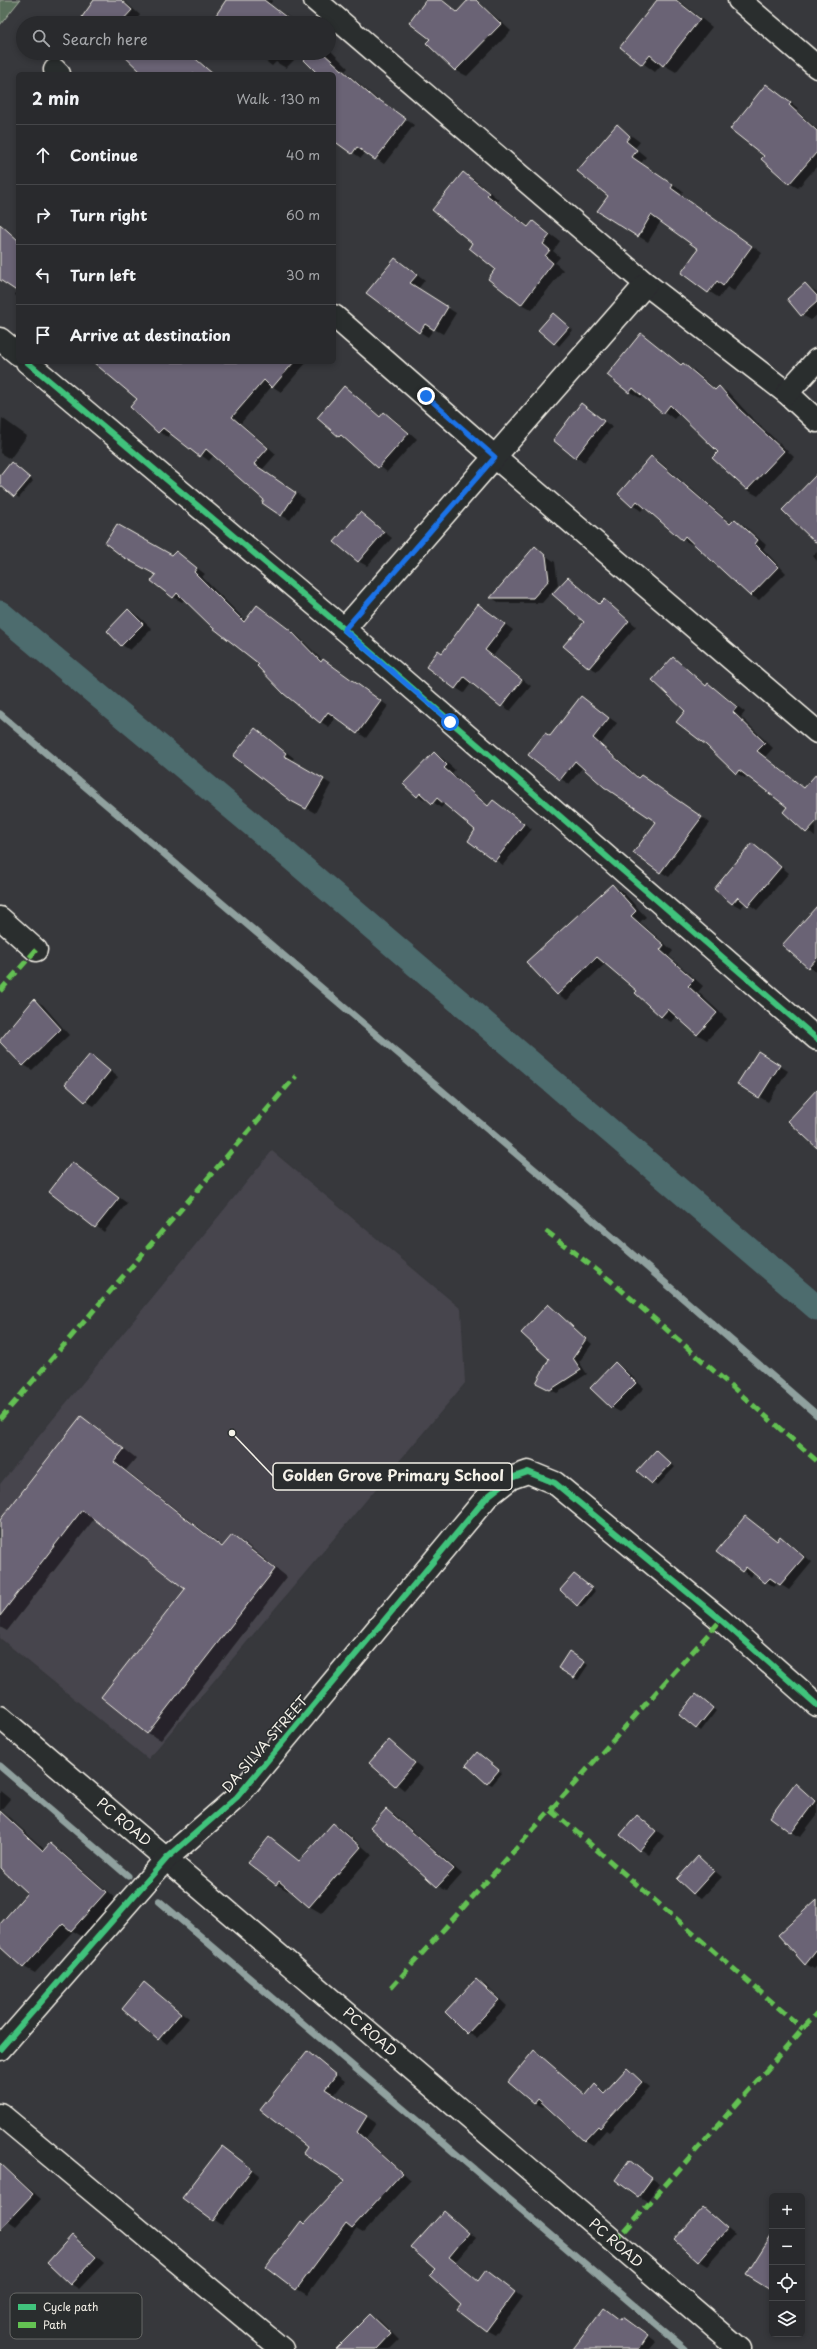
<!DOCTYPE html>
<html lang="en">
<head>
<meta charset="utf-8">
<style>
  :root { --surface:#292a2d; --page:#353639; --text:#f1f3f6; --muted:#a5a7aa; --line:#454649 }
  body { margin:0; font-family:"Playpen Sans",sans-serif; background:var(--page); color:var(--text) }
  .controls { position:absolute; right:12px; bottom:12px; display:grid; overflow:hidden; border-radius:6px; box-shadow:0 2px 6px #0003 }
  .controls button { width:36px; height:36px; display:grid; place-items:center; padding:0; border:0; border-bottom:1px solid var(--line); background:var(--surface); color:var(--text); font:20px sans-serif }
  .stop { position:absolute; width:12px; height:12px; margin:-9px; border:3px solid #1a73e8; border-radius:50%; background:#fff }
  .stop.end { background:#1a73e8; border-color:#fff; box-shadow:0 1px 4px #0008 }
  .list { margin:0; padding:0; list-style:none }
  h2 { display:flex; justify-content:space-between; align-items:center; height:52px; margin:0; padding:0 16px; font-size:17px }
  h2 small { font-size:13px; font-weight:400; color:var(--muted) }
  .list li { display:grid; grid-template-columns:26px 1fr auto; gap:12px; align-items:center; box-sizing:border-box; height:60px; padding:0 16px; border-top:1px solid var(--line) }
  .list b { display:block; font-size:15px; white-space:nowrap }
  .list em { font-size:13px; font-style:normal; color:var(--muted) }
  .icon { flex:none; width:22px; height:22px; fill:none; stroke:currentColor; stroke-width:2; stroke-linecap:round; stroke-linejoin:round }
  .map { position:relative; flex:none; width:817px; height:2349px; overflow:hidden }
  .search { position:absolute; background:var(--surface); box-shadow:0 2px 6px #0003; left:16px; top:16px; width:320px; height:44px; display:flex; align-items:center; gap:10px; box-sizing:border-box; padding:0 14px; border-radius:22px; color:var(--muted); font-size:15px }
  .panel { position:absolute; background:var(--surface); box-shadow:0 2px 6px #0003; left:16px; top:72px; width:320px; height:292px; border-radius:6px }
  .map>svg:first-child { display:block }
  .built { fill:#47454d }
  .green { fill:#5a705b; stroke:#a7b0a2 }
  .shadow { fill:#0007 }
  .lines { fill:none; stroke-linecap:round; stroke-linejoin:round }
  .stream { stroke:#90a19f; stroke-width:7 }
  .canal { stroke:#4d6c6e; stroke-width:25 }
  .building { fill:#6b6475; stroke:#f4f1e8 }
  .minor-casing { stroke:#f4f1e8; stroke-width:25 }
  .minor { stroke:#2a2d2e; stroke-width:22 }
  .quiet { stroke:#63c152; stroke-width:5; stroke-dasharray:10 5; stroke-linecap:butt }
  .cycleway-casing { stroke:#2a2d2e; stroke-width:8 }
  .cycleway { stroke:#40c37c; stroke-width:6 }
  .route { stroke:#1a73e8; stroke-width:5 }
  .labels { text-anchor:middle; stroke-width:3; stroke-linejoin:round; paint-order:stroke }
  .street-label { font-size:14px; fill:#f4f1e8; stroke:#2a2d2e }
  .key { fill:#2a2d2e; stroke:#676866; stroke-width:1 }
  .key-label { font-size:11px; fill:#f4f1e8 }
  .leader { fill:none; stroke:#f4f1e8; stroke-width:1.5 }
  .callout-dot { fill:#f4f1e8; stroke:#2a2d2e; stroke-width:1.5 }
  .callout { fill:#2a2d2e; stroke:#f4f1e8; stroke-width:1.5 }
  .callout-label { font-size:15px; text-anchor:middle; font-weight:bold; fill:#f4f1e8 }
</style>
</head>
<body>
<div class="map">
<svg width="817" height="2349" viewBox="0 0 817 2349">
  <rect width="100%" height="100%" fill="#37383c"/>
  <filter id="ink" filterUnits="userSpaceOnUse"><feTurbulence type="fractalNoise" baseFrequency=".025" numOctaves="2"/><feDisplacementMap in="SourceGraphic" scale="8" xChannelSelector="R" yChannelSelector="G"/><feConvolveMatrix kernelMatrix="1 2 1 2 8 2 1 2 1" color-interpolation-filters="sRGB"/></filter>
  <g filter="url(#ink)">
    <!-- built -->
    <path class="built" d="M272,1151l189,158 4,74 -317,376 -148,-121v-154z"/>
    <!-- green -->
    <path class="green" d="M0,0h20l-20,25z"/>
    <!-- shadow -->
    <g class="shadow">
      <path d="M96,0h27l17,15 -6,8h-55z"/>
      <path d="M227,0h46l-3,4 27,19h-68z"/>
      <path d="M428,0h15l15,12 12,-12h7l34,31 -44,45 -12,-6 -23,-31z"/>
      <path d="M659,0h19l34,27 -36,45 -14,-8 -7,8 -34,-25z"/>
      <path d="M329,49l19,19 -3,3 33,29 36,25 -30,39 -18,-12 -5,6 -27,-18v-66h-15l-19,-20 -14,14 -10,-6 -4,4 -17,-13h74z"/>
      <path d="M122,53h68l23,20 -68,1z"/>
      <path d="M766,85l33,24 -2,2 20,18v37l-19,22 -9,-5 -24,-27z"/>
      <path d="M617,125l23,17 -5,6 11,9 -5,6 42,28 -2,4 81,58 -28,38 -7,-4 -8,11 -37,-25 18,-24 -39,-28 -13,21 -10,-6 -29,-41z"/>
      <path d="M464,173l10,6 25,21 -2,2 33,25 4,-4 26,18 -7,10 7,6 -5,6 8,7 -31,40 -11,-6 -24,-35 -23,-26z"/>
      <path d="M0,223l18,16v58l-3,-2 2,-4 -17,-12z"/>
      <path d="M396,259l29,21 -7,9 38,24 -13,21 -9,-5 -6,8 -8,-5z"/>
      <path d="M805,284l12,8v23l-6,5 -9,-5 -14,-16z"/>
      <path d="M553,314l20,16 -14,16 -19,-16z"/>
      <path d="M641,334l42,31 11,5 22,20 3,-3 10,6 22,24 43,40 -36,39 -11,-6 -33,-32 5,-6 -40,-39 -5,6 -31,-24 -3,3 -10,-6 -21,-17z"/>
      <path d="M108,362h197l1,1 -25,29 -9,-6 -31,37 35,31 -14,16 43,29 -15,21 -9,-5 -67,-60 -5,6 -37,-28 -4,4 -9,-5 -27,-25 7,-8z"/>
      <path d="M345,387l36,30 3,-4 9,5 24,21 -30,33 -69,-55z"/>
      <path d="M582,405l30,22 -28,35 -9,-5z"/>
      <path d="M2,418l25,18 -17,23 -10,-6z"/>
      <path d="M651,457l9,5 72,62 3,-4 9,5 22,20 -3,4 23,24 -27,27 -9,-5 -57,-53 -2,2 -9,-5 -37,-32 -4,4 -22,-17z"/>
      <path d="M15,466l18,15 -14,17 -19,-14v-7z"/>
      <path d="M360,513l32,25 -25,28 -9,-5z"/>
      <path d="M535,548l20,14 3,23 -16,18h-42l-8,-5z"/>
      <path d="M176,552l29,22 -3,3 44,44 12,-14 8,4 33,26 24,24 9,4 56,41 -22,32 -30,-21 -7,10 -8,-5 -60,-58 -76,-65 -3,3 -9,-5v-41z"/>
      <path d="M817,552v9l-4,-5z"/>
      <path d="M568,578l32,26 4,-4 7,5 25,21 -39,45 -8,-4 -4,-45z"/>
      <path d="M479,605l34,25 -20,26 38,30 -21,25 -38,-29 -8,11 -8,-5 -14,-34z"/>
      <path d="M129,610l8,5 15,14 -22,21 -8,-5 -14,-14z"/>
      <path d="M674,658l33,28 10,4 28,22 -4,5 32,31 -8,9 40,31 12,-6 -2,55 -31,-25 5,-5 -42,-32 -2,3 -9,-5 -49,-62z"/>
      <path d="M581,698l36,25 -16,21 39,34 10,3 60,42 -41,54 -8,-5 -4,-50 -74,-55 -14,17 -8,-5 -11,-42z"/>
      <path d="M263,734l31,24 -3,3 40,23 -16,29 -23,-13z"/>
      <path d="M434,753l8,5 13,12 -3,3 37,33 4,-5 39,28 -29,36 -34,-25 8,-10 -32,-27 -4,5 -13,-10 -2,2 -9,-4z"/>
      <path d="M753,844l36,29 -32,37 -11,-8 -5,6 -9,-5z"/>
      <path d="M612,885l10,6 24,26 -6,5 33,29 -4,5 34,30 -5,6 29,27 -20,21 -10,-6 -20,-19 -6,7 -10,-6 -23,-25 -32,-28 -39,37 -10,-6z"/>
      <path d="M817,907v66l-34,-28z"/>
      <path d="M35,1000l8,5 26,30 -37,35 -8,-5z"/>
      <path d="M90,1055l28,22 -24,29 -8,-5z"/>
      <path d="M767,1058l21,13 -20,31 -30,-18z"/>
      <path d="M72,1163l55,40 -23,29 -54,-41z"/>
      <path d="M548,1305l44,39 -13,18 8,12 -30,19 -13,-6 6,-29z"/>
      <path d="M616,1364l8,5 20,19 -24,24 -9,-5z"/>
      <path d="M81,1417l13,8 42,33 -10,12 98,77 8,-11 13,7 42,34 -126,163 -13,-7 38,-144 -91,-71 -88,113 -7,-4v-106z"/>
      <path d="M656,1452l19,15 -18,19 -18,-15z"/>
      <path d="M746,1517l32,24 2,-3 9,5 23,19 -23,28 -11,-7 -4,4 -20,-15 -3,5 -33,-25z"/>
      <path d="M574,1575l21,16 -13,16 -4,-2z"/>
      <path d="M573,1654l15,11 -10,15 -19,-12z"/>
      <path d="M700,1698l16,13 -15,20 -20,-16z"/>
      <path d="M390,1742l33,27 -19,21 -33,-27z"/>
      <path d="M478,1753l24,20 -10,12 -4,-2z"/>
      <path d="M795,1784l22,17v14l-17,22 -9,-5z"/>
      <path d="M0,1791l10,8 -9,11 44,40 5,-5 11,6 55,48 -33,38 -10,-6 -38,42 -11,-6 -24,-21v-21l29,-32 -29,-26z"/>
      <path d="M386,1810l9,5 67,59 -15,17 -9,-5 -67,-59z"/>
      <path d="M637,1816l27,20 -15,19 -27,-20z"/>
      <path d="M334,1824l11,7 27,24 -51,58 -12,-7 -19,-17 -2,2 -12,-7 -7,-45 31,22z"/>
      <path d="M698,1857l24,20 -20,21 -9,-5z"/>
      <path d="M817,1905v61l-3,3 -8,-5z"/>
      <path d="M476,1980l9,5 22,21 -30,32 -9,-5 -22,-21z"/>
      <path d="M145,1984l44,34 -22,26 -44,-35z"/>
      <path d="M534,2052l53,43 8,-9 11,6 21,-23 23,18 -41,45 -3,-2 -13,15 -8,-5 -40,-35 -2,2 -8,-4z"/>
      <path d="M307,2053l38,28 -11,14 42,28 -10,16 45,41 -48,53 -7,-4 -49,66 -10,-6 8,-64 41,-45 -38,-33z"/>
      <path d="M222,2147l38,28 -38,50 -38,-27z"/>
      <path d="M629,2162l31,22 -13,17 -9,-5z"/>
      <path d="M0,2163l41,36 -25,27 -16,-11z"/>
      <path d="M703,2209l32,26 -28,31 -8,-5z"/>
      <path d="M444,2212l32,26 -20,23 10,9 -12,13 -7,-5z"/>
      <path d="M72,2237l9,5 23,21 -25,26 -8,-5z"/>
      <path d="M486,2271l37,26 -28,38 -9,-5 -7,-48z"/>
      <path d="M604,2309l16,11 2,-2 8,5 26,19 -6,7h-74z"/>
      <path d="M371,2315l8,5 20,20 -9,9h-46z"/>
    </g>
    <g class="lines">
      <!-- stream -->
      <g class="stream">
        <path d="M0,714l555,473 262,228"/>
        <path d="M0,1766l128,110"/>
        <path d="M159,1901l526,448"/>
      </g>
      <!-- canal -->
      <path class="canal" d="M0,613l253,212 564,483"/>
    </g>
    <!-- building -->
    <g class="building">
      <path d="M94,0h27l11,10 -12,13h-32l-6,-6z"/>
      <path d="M226,0h38l30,23h-66l-12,-8z"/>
      <path d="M426,0h16l15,12 11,-12h8l25,24 -46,47 -29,-28 4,-4 -21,-16z"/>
      <path d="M657,0h19l24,19 -37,47 -13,-11 -8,10 -22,-18z"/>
      <path d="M121,53h68l24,21h-70z"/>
      <path d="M271,53h17l-7,7z"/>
      <path d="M297,53h26l54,48 1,-2 28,20 -31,41 -18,-13 -5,7 -18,-13v-67h-16z"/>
      <path d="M766,84l25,19 -2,2 28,26v21l-28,32 -28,-25 3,-3 -34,-27z"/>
      <path d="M617,124l13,12 -4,5 11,9 -5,7 41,28 -2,3 81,58 -29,40 -6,-5 -9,12 -27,-20 17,-24 -47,-34 -13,22 -41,-26 11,-15 -31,-25z"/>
      <path d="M463,172l26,21 -2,2 41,32 5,-6 17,14 -7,9 7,6 -5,6 8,7 -32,42 -33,-26 7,-10 -26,-21 3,-5 -40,-33z"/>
      <path d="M0,224l18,16v52l-18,-12z"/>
      <path d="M395,258l22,17 -7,8 38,24 -14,23 -9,-6 -6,9 -53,-40z"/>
      <path d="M805,283l12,13v6l-16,14 -14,-17z"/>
      <path d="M553,313l16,14 -15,17 -16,-14z"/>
      <path d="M641,333l40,32 2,-2 32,27 4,-4 21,24 44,41 -37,39 -35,-32 6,-6 -48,-47 -7,9 -30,-26 -4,5 -22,-18z"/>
      <path d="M93,362h201l-22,26 -8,-8 -32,37 36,31 -14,16 42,29 -15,23 -19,-13 2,-3 -58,-51 -6,8 -37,-29 -5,5 -28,-26 7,-8z"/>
      <path d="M344,386l36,31 4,-5 25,21 -31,35 -37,-33 -2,2 -22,-19z"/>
      <path d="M581,403l23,18 -29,37 -22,-18z"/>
      <path d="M651,456l79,68 5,-5 23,21 -3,4 23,23 -28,29 -65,-60 -3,4 -45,-39 -5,6 -14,-13z"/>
      <path d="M11,462l19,16 -16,19 -14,-12v-9z"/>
      <path d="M817,474v70l-35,-34z"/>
      <path d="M360,512l24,20 -26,30 -24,-20z"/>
      <path d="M117,524l55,31 4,-4 21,17 -3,4 50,50 13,-17 34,26 30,31 2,-3 58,42 -24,33 -29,-22 -8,11 -36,-29 -27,-28 2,-2 -46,-36 -36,-35 -4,5 -22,-17 5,-6 -33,-18 -18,-14z"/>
      <path d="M535,546l11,10 3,24 -16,18h-43z"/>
      <path d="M568,577l31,27 5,-5 25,22 -40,47 -26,-22 21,-24 -32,-28z"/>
      <path d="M478,604l27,20 -20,26 37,30 -21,27 -37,-30 -9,12 -29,-22 12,-17 4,3z"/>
      <path d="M128,609l15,15 -22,22 -14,-15z"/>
      <path d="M673,657l33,29 2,-3 29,24 -4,5 32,31 -8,8 47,37 13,-15v48l-11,12 -23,-21 4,-5 -48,-37 -3,4 -30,-29 -30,-23 9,-11 -33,-31z"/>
      <path d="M581,696l28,22 -16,20 45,40 3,-3 61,42 -42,56 -27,-20 23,-31 -52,-35 -29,-26 -15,19 -32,-25 17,-22 5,3z"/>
      <path d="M255,728l31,25 -2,3 40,23 -18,30 -15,-8 -58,-45z"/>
      <path d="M434,752l13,13 -3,3 44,38 5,-6 31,24 -29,37 -27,-20 7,-11 -38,-32 -5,6 -12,-11 -3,4 -14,-13z"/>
      <path d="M752,843l29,24 -33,39 -10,-9 -6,7 -18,-15z"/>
      <path d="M612,884l24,27 -5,5 33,29 -4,5 34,30 -6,6 29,27 -20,22 -29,-26 -7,8 -26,-24 2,-2 -40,-34 -40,38 -31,-33z"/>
      <path d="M817,906v52l-9,10 -26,-23z"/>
      <path d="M34,999l27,30 -38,37 -23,-24v-2z"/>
      <path d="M758,1051l22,14 -21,33 -22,-14z"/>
      <path d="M90,1054l20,17 -25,31 -20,-18z"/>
      <path d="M817,1089v59l-29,-27z"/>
      <path d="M72,1162l47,36 -24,30 -46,-36z"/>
      <path d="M548,1304l38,35 -13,19 8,12 -31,20 -14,-7 13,-24 -28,-26z"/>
      <path d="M615,1362l21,21 -25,25 -21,-20z"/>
      <path d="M81,1416l43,33 -10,13 108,85 10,-12 43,34 -128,165 -46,-37 84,-108 -103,-79 -82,106v-96z"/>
      <path d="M656,1450l15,14 -19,20 -15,-13z"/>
      <path d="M745,1516l32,25 3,-5 24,21 -24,28 -10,-7 -5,5 -19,-16 -4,5 -26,-20z"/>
      <path d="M574,1574l18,14 -15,18 -17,-16z"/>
      <path d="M569,1651l16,11 -11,16 -16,-10z"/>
      <path d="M696,1694l17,14 -17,21 -17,-14z"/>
      <path d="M389,1740l26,23 -20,23 -26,-23z"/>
      <path d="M477,1752l22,18 -12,14 -21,-19z"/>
      <path d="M795,1783l20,18 -24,32 -21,-16z"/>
      <path d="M386,1809l68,60 -17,18 -67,-60z"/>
      <path d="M0,1811l43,40 7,-8 56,49 -35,39 -8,-7 -40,44 -23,-21v-23l27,-31 -27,-25z"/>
      <path d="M637,1815l19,16 -17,20 -19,-16z"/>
      <path d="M333,1823l28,24 -52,60 -30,-26 -3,4 -28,-22 21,-26 30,24z"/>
      <path d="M698,1856l16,15 -21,23 -16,-15z"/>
      <path d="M817,1899v51l-12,15 -27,-30z"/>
      <path d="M476,1979l23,21 -32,34 -22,-22z"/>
      <path d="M144,1982l37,31 -23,27 -36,-31z"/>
      <path d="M534,2050l52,45 9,-11 9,9 23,-25 15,14 -42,46 -2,-2 -14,15 -46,-42 -4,5 -26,-22z"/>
      <path d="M307,2051l29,24 -11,14 42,27 -10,16 45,41 -50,55 -6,-5 -50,67 -30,-23 35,-46 3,3 41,-44 -42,-27 4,-6 -47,-37z"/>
      <path d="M222,2146l30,23 -39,52 -31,-23z"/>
      <path d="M629,2160l23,18 -14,19 -23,-17z"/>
      <path d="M0,2163l33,31 -33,35z"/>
      <path d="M703,2208l24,21 -29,33 -24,-22z"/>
      <path d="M444,2211l25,22 -20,24 29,24 8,-11 29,22 -29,39 -29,-22 4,-5 -32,-29 6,-6 -24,-21z"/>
      <path d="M772,2234v57l-26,-16z"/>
      <path d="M72,2235l24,22 -26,28 -23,-22z"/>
      <path d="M604,2308l16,12 2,-3 26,19 -9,13h-66z"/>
      <path d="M370,2314l21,20 -14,15h-42z"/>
    </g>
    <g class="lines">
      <defs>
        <g id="minor">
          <path d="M315,0l331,284 141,109 30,28"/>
          <path d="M739,0l78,67"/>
          <path d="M55,70l4,4"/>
          <path d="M334,316l161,141 322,275"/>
          <path d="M0,339l18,15"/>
          <path d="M27,362l317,267 473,410"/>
          <path d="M787,393l30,-33"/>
          <path d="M344,629l302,-345"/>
          <path d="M0,918l36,32"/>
          <path d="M0,1717l740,632"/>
          <path d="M0,2049l167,-191 70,-61 250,-300 24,-19 17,-6 27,11 166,137 96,85"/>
          <path d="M0,2114l282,235"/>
        </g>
      </defs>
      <!-- minor casing -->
      <use href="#minor" class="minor-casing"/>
      <!-- minor -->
      <use href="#minor" class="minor"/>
      <!-- quiet -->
      <g class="quiet">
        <path d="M0,991l36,-41"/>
        <path d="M546,1231l65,50 206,180"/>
        <path d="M0,1419l296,-343"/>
        <path d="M551,1810l252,219"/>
        <path d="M391,1988l330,-368"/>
        <path d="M615,2242l202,-229"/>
      </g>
      <defs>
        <g id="cycleway">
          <path d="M27,362l317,267 473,410"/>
          <path d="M0,2049l167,-191 70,-61 250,-300 24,-19 17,-6 27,11 166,137 96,85"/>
        </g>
      </defs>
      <!-- cycleway casing -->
      <use href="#cycleway" class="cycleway-casing"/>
      <!-- cycleway -->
      <use href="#cycleway" class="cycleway"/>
    </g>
  </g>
  <g class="lines" filter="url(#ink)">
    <!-- route -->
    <path class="route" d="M426,396l69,61 -151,173 106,92"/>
  </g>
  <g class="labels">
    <!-- street labels -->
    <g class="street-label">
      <text transform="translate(265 1744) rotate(-49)" y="5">DA SILVA STREET</text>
      <text transform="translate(124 1822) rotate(40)" y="5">PC ROAD</text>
      <text transform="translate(370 2032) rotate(41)" y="5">PC ROAD</text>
      <text transform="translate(616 2243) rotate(41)" y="5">PC ROAD</text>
    </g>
  </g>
  <!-- legend -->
  <rect x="10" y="2293" width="132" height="46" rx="6" class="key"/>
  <rect x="18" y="2304" width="18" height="6" fill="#40c37c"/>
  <rect x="18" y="2322" width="18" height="6" fill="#63c152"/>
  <g class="key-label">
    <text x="43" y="2311">Cycle path</text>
    <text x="43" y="2329">Path</text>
  </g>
  <!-- callouts -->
  <path class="leader" d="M232 1433L273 1476"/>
  <circle class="callout-dot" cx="232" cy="1433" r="4"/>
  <rect class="callout" x="273" y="1463" width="239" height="27" rx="4"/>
  <g class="callout-label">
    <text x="393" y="1481">Golden Grove Primary School</text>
  </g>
</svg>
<div class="controls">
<button>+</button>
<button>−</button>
<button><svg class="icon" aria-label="locate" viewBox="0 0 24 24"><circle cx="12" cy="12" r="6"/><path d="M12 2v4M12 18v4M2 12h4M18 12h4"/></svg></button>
<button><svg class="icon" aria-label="layers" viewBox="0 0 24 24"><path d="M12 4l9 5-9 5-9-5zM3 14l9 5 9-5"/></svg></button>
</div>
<div class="stop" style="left:450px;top:722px"></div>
<div class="stop end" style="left:426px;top:396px"></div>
<div class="search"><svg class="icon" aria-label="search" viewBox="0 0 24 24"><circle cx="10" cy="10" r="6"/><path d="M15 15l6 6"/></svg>Search here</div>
<section class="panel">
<h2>2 min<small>Walk · 130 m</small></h2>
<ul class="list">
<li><svg class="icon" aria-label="ahead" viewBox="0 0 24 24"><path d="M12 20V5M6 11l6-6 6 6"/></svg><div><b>Continue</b></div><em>40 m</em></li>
<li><svg class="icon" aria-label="right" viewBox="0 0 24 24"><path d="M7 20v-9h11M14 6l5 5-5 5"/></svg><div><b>Turn right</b></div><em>60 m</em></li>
<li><svg class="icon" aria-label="left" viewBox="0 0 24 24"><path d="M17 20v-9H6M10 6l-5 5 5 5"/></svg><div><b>Turn left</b></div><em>30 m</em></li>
<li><svg class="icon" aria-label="arrive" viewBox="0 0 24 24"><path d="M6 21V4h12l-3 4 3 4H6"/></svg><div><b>Arrive at destination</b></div></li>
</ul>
</section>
</div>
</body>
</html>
